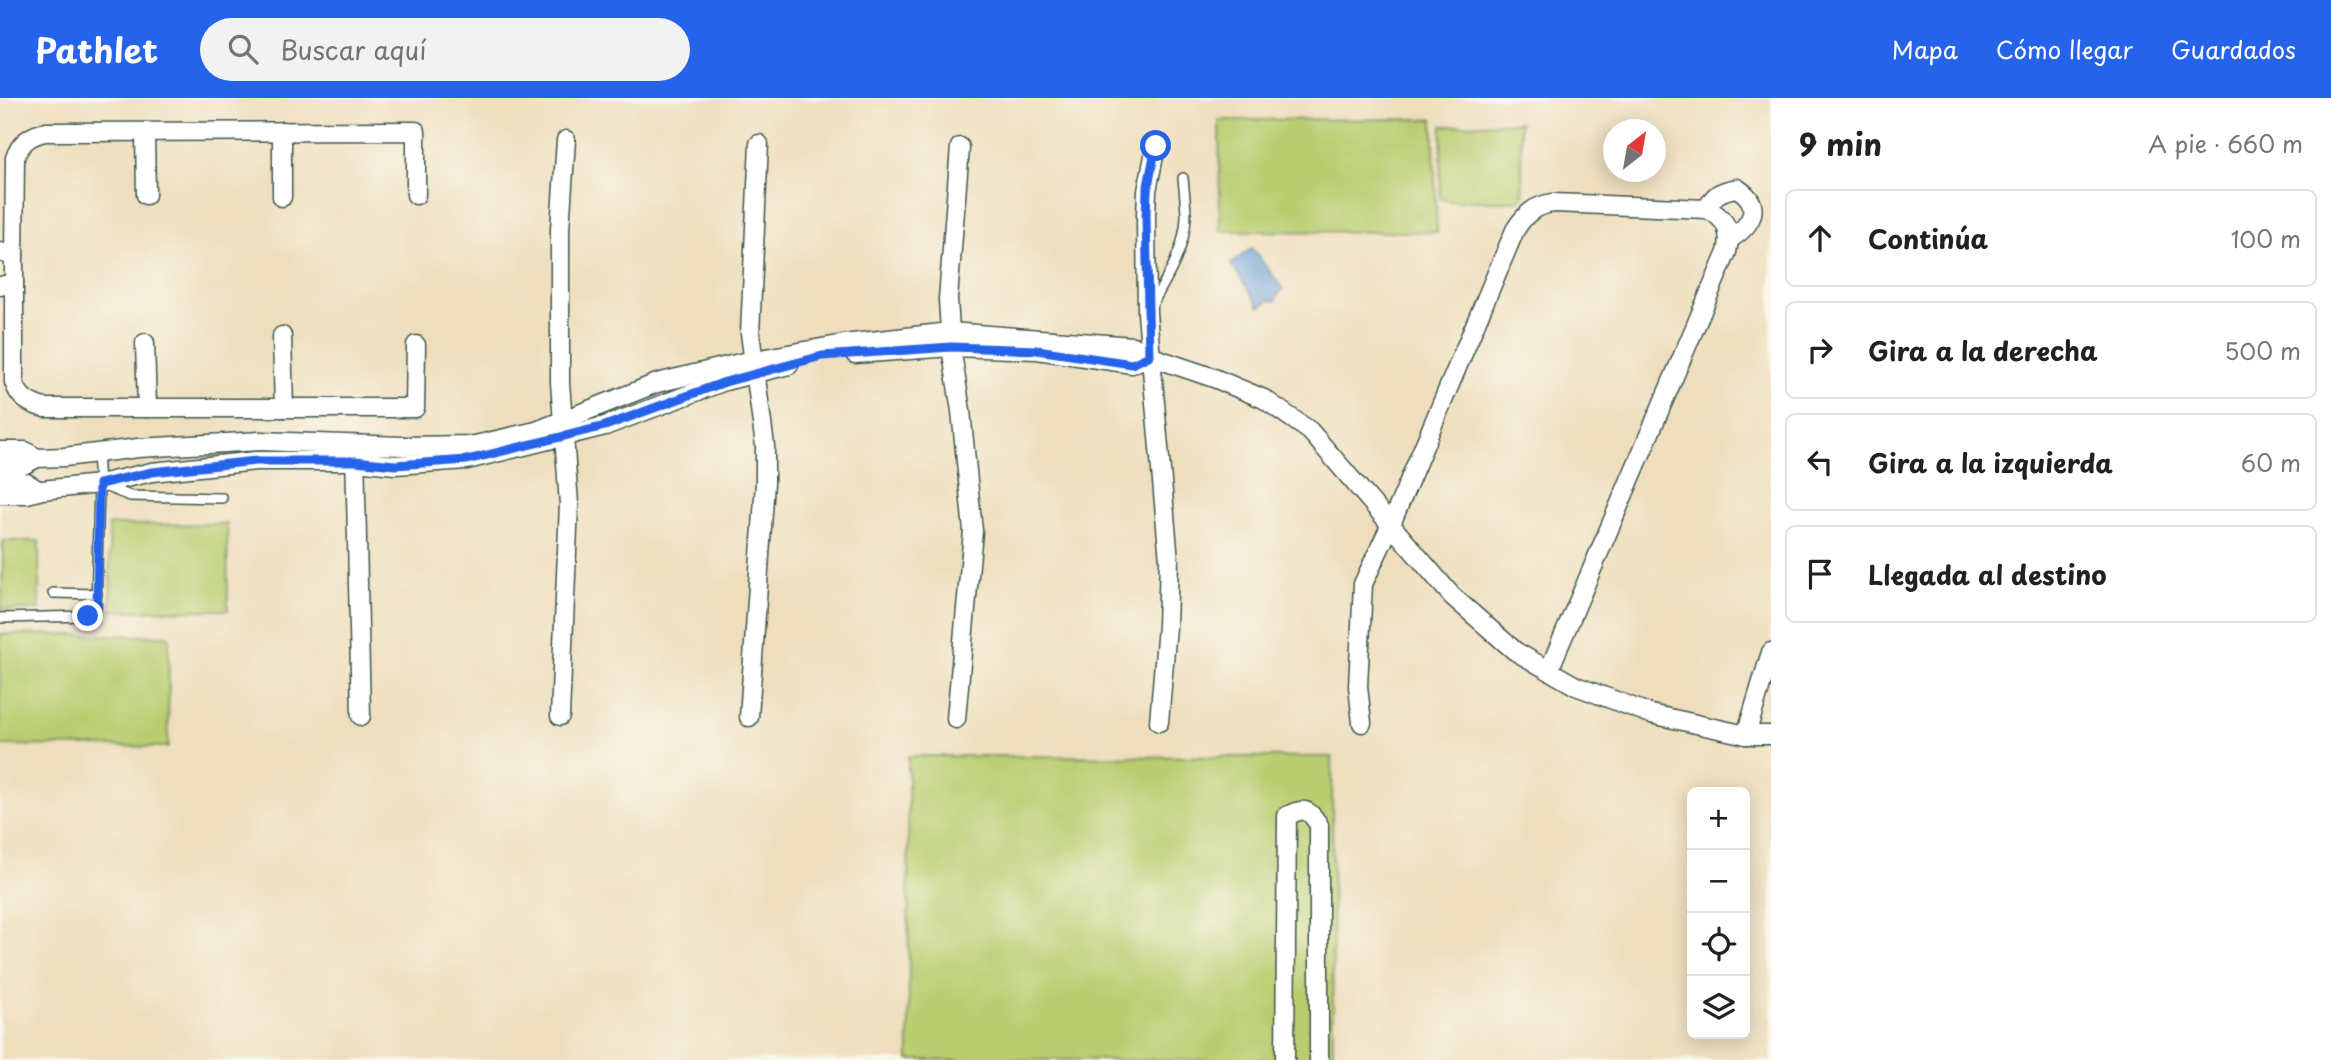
<!DOCTYPE html>
<html lang="es">
<head>
<meta charset="utf-8">
<style>
  :root { --surface:#fff; --page:#f2f2f2; --text:#202124; --muted:#757577; --line:#e0e0e0; --accent:#2563eb }
  body { margin:0; font-family:"Playpen Sans",sans-serif; background:var(--page); color:var(--text) }
  .controls { position:absolute; right:21px; bottom:21px; display:grid; overflow:hidden; border-radius:10px; box-shadow:0 4px 18px #0003 }
  .controls button { width:63px; height:63px; display:grid; place-items:center; padding:0; border:0; border-bottom:2px solid var(--line); background:var(--surface); color:var(--text); font:35px sans-serif }
  .compass { position:absolute; left:1603px; top:21px; width:63px; height:63px; border-radius:50%; background:var(--surface); box-shadow:0 4px 18px #0003; rotate:31deg }
  .stop { position:absolute; width:21px; height:21px; margin:-16px; border:5px solid #2563eb; border-radius:50%; background:#fff }
  .stop.end { background:#2563eb; border-color:#fff; box-shadow:0 2px 7px #0008 }
  .list { margin:0; padding:0; list-style:none }
  h2 { display:flex; justify-content:space-between; align-items:center; height:91px; margin:0; padding:0 28px; font-size:30px }
  h2 small { font-size:23px; font-weight:400; color:var(--muted) }
  .list li { display:grid; grid-template-columns:46px 1fr auto; gap:21px; align-items:center; box-sizing:border-box; height:98px; margin:0 14px 14px; padding:0 14px; border:2px solid var(--line); border-radius:10px }
  .list b { display:block; font-size:26px; white-space:nowrap }
  .list em { font-size:23px; font-style:normal; color:var(--muted) }
  .icon { flex:none; width:38px; height:38px; fill:none; stroke:currentColor; stroke-width:2; stroke-linecap:round; stroke-linejoin:round }
  .map { position:relative; flex:none; width:1771px; height:962px; overflow:hidden }
  header { display:flex; align-items:center; gap:42px; box-sizing:border-box; height:98px; padding:0 35px; background:var(--accent); color:#fff }
  header strong { font-size:33px }
  nav { display:flex; gap:38px; margin-inline-start:auto; font-size:24px }
  .search { width:490px; height:63px; background:var(--page); display:flex; align-items:center; gap:18px; box-sizing:border-box; padding:0 24px; border-radius:38px; color:var(--muted); font-size:26px }
  main { display:flex }
  aside { flex:1; background:var(--surface) }
  .map>svg:first-child { display:block }
  .green { fill:#b9cd70; stroke:#6c8552; stroke-width:2 }
  .water { fill:#6a9ed6; stroke:#446e85; stroke-width:2 }
  .lines { fill:none; stroke-linecap:round; stroke-linejoin:round }
  .lane-casing { stroke:#3e5549; stroke-width:12 }
  .street-casing { stroke:#3e5549; stroke-width:21 }
  .lane { stroke:#fff; stroke-width:9 }
  .street { stroke:#fff; stroke-width:18 }
  .route { stroke:#2563eb; stroke-width:9 }
</style>
</head>
<body>
<header>
<strong>Pathlet</strong>
<div class="search"><svg class="icon" aria-label="search" viewBox="0 0 24 24"><circle cx="10" cy="10" r="6"/><path d="M15 15l6 6"/></svg>Buscar aquí</div>
<nav><a>Mapa</a><a>Cómo llegar</a><a>Guardados</a></nav>
</header>
<main>
<div class="map">
<svg width="1771" height="962" viewBox="0 0 1771 962">
  <rect width="100%" height="100%" fill="#fbf7ec"/>
  <filter id="ink" filterUnits="userSpaceOnUse"><feTurbulence type="fractalNoise" baseFrequency=".0143" numOctaves="2"/><feDisplacementMap in="SourceGraphic" scale="14" xChannelSelector="R" yChannelSelector="G"/><feConvolveMatrix kernelMatrix="1 2 1 2 8 2 1 2 1" color-interpolation-filters="sRGB"/></filter>
  <filter id="wash" filterUnits="userSpaceOnUse"><feTurbulence type="fractalNoise" baseFrequency=".00686" numOctaves="4" result="noise"/><feDisplacementMap in="SourceGraphic" scale="28" xChannelSelector="R" yChannelSelector="G"/><feGaussianBlur stdDeviation="1.57" result="paint"/><feColorMatrix in="noise" values="0 0 0 0 0 0 0 0 0 0 0 0 0 0 0 0 0 1.4 0 .05"/><feComposite in="paint" operator="in"/></filter>
  <g filter="url(#wash)">
    <rect width="100%" height="100%" fill="#eedebd"/>
    <!-- green -->
    <g class="green">
      <path d="M1433,21l4,113 -217,-1 -1,-111z"/>
      <path d="M1520,24l3,73 -4,6h-71l-8,-3 2,-72z"/>
      <path d="M227,426l1,86 -117,1 -2,-86z"/>
      <path d="M3,443h36v69h-37z"/>
      <path d="M0,536l169,2 -1,111 -168,-2z"/>
      <path d="M908,658l424,1 1,303h-424z"/>
    </g>
    <!-- water -->
    <path class="water" d="M1252,150l31,41 -6,7 -1,5 -7,-1 -9,7 -29,-43z"/>
  </g>
  <g filter="url(#ink)">
    <g class="lines">
      <defs>
        <g id="lane">
          <path d="M1150,210c16,-28 35,-58 36,-91 0,-13 -2,-27 -3,-39"/>
          <path d="M104,388l26,10 92,2"/>
          <path d="M53,495l44,1"/>
          <path d="M0,520l88,-2 8,-6 3,-126 -2,-31"/>
        </g>
        <g id="street">
          <path d="M282,33v66"/>
          <path d="M145,34l1,63"/>
          <path d="M1156,48l-9,45 -1,25 1,97 22,247 -2,66 -8,96"/>
          <path d="M1707,111c7,-15 13,-18 30,-21 27,17 15,37 -7,51"/>
          <path d="M0,154l14,4v27l-14,3"/>
          <path d="M14,158l1,-98c5,-16 15,-23 31,-26l370,-1v64"/>
          <path d="M14,185v99c5,16 15,22 31,26h370l1,-63"/>
          <path d="M282,238l2,72"/>
          <path d="M145,245l2,65"/>
          <path d="M855,256l96,-7 86,3 95,14 17,-8"/>
          <path d="M355,352l6,266"/>
          <path d="M0,353h25l12,7"/>
          <path d="M0,368l23,-1 14,-7 27,-1 74,-9 122,-7 143,5 72,-1 61,-14 121,-48 87,-21 100,-18 106,-12 183,14 16,10 65,22 50,21 46,32 142,165 63,55 61,35 75,28 95,21h25"/>
          <path d="M0,382l27,3 11,7"/>
          <path d="M0,396h27l15,-4 57,-6 53,-12 104,-11h99l40,4 72,-5 138,-34 120,-45 64,-16"/>
          <path d="M560,618l9,-212 -9,-122v-153l6,-89"/>
          <path d="M749,619l16,-234v-37l-15,-113 9,-189"/>
          <path d="M956,621l17,-188 -12,-120 -10,-64 -3,-48 12,-152"/>
          <path d="M1362,625l-4,-37 5,-102 28,-60 124,-294c10,-16 19,-24 38,-27l154,6c19,9 25,23 20,43l-178,418"/>
          <path d="M1746,637l25,-83"/>
          <path d="M1285,962l2,-244c17,-9 22,-7 32,9v235"/>
        </g>
      </defs>
      <!-- lane casing -->
      <use href="#lane" class="lane-casing"/>
      <!-- street casing -->
      <use href="#street" class="street-casing"/>
      <!-- lane -->
      <use href="#lane" class="lane"/>
      <!-- street -->
      <use href="#street" class="street"/>
    </g>
  </g>
  <g class="lines" filter="url(#ink)">
    <!-- route -->
    <path class="route" d="M88,518l6,-3 3,-5 2,-124 53,-12 104,-11h99l40,4 72,-5 138,-34 120,-44 97,-26 129,-9 86,3 95,14 17,-8 -3,-140 1,-25 9,-45"/>
  </g>
</svg>
<div class="controls">
<button>+</button>
<button>−</button>
<button><svg class="icon" aria-label="locate" viewBox="0 0 24 24"><circle cx="12" cy="12" r="6"/><path d="M12 2v4M12 18v4M2 12h4M18 12h4"/></svg></button>
<button><svg class="icon" aria-label="layers" viewBox="0 0 24 24"><path d="M12 4l9 5-9 5-9-5zM3 14l9 5 9-5"/></svg></button>
</div>
<svg class="compass" viewBox="-18 -18 36 36"><path d="M0-13l5 13h-10z" fill="#e53935"/><path d="M0 13l5-13h-10z" fill="#757577"/></svg>
<div class="stop" style="left:1156px;top:48px"></div>
<div class="stop end" style="left:88px;top:518px"></div>
</div>
<aside>
<h2>9 min<small>A pie · 660 m</small></h2>
<ul class="list">
<li><svg class="icon" aria-label="ahead" viewBox="0 0 24 24"><path d="M12 20V5M6 11l6-6 6 6"/></svg><div><b>Continúa</b></div><em>100 m</em></li>
<li><svg class="icon" aria-label="right" viewBox="0 0 24 24"><path d="M7 20v-9h11M14 6l5 5-5 5"/></svg><div><b>Gira a la derecha</b></div><em>500 m</em></li>
<li><svg class="icon" aria-label="left" viewBox="0 0 24 24"><path d="M17 20v-9H6M10 6l-5 5 5 5"/></svg><div><b>Gira a la izquierda</b></div><em>60 m</em></li>
<li><svg class="icon" aria-label="arrive" viewBox="0 0 24 24"><path d="M6 21V4h12l-3 4 3 4H6"/></svg><div><b>Llegada al destino</b></div></li>
</ul>
</aside>
</main>
</body>
</html>
